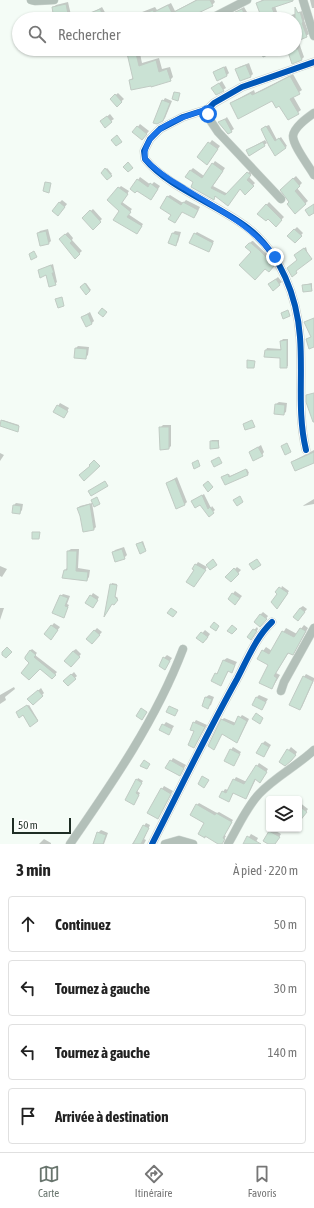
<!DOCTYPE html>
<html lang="fr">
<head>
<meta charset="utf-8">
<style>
  :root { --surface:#fff; --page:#f6f6f6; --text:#222; --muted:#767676; --line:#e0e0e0; --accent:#69756e }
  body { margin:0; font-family:"Asap Condensed",sans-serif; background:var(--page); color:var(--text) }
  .controls { position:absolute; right:12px; bottom:12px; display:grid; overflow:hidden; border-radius:4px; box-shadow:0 1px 3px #0004 }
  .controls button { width:36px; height:36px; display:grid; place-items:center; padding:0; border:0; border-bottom:1px solid var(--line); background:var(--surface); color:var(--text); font:20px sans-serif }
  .scale { position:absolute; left:12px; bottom:10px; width:59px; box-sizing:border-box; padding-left:4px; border:2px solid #1e2d24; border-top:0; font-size:11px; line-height:14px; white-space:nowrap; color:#1e2d24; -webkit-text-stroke:3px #fff; paint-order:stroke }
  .stop { position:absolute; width:12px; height:12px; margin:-9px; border:3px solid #1a73e8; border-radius:50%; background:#fff }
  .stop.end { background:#1a73e8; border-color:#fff; box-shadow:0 1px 4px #0008 }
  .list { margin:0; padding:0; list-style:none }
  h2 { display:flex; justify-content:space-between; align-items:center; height:52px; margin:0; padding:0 16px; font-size:17px }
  h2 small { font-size:13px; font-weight:400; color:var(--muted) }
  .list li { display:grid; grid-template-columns:26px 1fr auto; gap:12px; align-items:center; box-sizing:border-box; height:56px; margin:0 8px 8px; padding:0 8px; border:1px solid var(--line); border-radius:4px }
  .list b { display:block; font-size:15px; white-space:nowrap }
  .list em { font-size:13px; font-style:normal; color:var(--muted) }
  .icon { flex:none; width:22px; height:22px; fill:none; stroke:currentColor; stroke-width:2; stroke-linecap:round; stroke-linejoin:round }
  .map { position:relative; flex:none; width:314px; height:844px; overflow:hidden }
  .search { position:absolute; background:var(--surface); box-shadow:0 1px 3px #0004; left:12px; right:12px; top:12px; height:44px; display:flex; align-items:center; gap:10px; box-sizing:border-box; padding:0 14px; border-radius:22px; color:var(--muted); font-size:15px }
  .sheet { height:308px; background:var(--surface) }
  nav { display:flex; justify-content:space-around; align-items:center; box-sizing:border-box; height:56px; border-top:1px solid var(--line); background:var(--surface); font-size:11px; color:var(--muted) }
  nav a { display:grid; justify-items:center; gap:2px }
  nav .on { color:var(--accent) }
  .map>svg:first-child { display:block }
  .shadow { fill:#0003 }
  .building { fill:#cae2d4; stroke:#c1cbc4 }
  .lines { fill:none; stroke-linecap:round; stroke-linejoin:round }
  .minor-casing { stroke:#ced6d1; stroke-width:9 }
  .minor { stroke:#b3c0b9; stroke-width:8 }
  .cycleway-casing { stroke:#fff; stroke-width:8 }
  .cycleway { stroke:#0057b8; stroke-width:6 }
  .route { stroke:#1a73e8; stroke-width:5 }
</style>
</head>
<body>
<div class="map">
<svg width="314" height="844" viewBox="0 0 314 844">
  <rect width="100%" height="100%" fill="#f4fcf6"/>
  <!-- shadow -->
  <g class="shadow">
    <path d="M196,0h18l1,2 -3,3 -16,8 4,6h-76l31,-12 2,3 14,-7 4,8z"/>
    <path d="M262,0h26l-13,6 2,6 -3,2 -11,5 -6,-15z"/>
    <path d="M310,0h4v8h-2z"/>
    <path d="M68,2l3,13 -3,3 -12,1 -3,-11 3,-3z"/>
    <path d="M102,7l5,9 -4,3h-9l-2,-6z"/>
    <path d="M244,7l3,5 -3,2 -8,-2z"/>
    <path d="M302,11l3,8 -1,1 5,14 -3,2 -8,4 6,17 -2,2 -14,-10h7v-30h-9l3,-3z"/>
    <path d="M126,49h13l3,14 17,-5 3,11 8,-2 3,10 -3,3h-40l4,-3z"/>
    <path d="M249,63l4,11 -2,2 -10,4 -4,-11 2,-2z"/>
    <path d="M226,66l3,7 -2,2 -13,-3 3,-2z"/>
    <path d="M293,74l9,16 -9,6 8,14 -12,9 -9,-14 -7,-6 -42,5 3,-3 20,-11 1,3z"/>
    <path d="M222,81l4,7 -10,6 -1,-8z"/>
    <path d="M118,93l6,6 -7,6 -6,-6z"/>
    <path d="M165,98l7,3 -7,17 -3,3 1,-20z"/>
    <path d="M110,114l4,5 -3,2 -7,-2z"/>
    <path d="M227,117l7,12 -3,2 -11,-8z"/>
    <path d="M140,124l9,7 -4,5 -11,-4z"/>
    <path d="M269,125l8,15 4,-3 6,9 -11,8 -12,-27z"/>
    <path d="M212,140l8,6 -11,15 -10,-4z"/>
    <path d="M265,140l2,3 -3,2 -17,5z"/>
    <path d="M215,161l10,7 -12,18 15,8 22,-23 2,1 -3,5 6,6 -10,10 -5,-5 -10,14 -14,-6 -3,3 -18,-17 -4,-12 2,-2 11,8z"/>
    <path d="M107,168l5,6 -5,4 -5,-5z"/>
    <path d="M296,176l6,7 -5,5 11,13 -13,11 -4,-10 -10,-12z"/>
    <path d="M140,177l11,8 3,-3 6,4 -7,11 -16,-7 1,-10z"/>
    <path d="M121,186l8,5 -7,11 10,7 -4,5 15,10 -4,7 -18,-21 -2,-22z"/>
    <path d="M170,195l13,8 3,-3 14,7 -4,8 -2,2 -12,-6 -7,11 -8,-25z"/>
    <path d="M62,200l5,4 -6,8 -2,-9z"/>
    <path d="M269,202l15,15 -8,8 -8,-8 -9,-3z"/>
    <path d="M93,209l9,10 -9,9 -10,-10z"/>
    <path d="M297,227l6,6 -8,9 -7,-6z"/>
    <path d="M48,229l3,12 -2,2 -11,-10 2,-2z"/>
    <path d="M175,231l6,1 -3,10 -3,3 -5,-2 3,-10z"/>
    <path d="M68,232l5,6 -1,2 10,11 -7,6 -12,-21z"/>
    <path d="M197,232l17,9 -4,8 -15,-15z"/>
    <path d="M252,241h1l18,17 4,6 -6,7 -22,-25z"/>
    <path d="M306,247l3,12 -11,1 -1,-7z"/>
    <path d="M53,264l4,18 -2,2 -8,-10 -8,-4z"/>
    <path d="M278,277l4,5 -9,7 -1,-7z"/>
    <path d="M86,283l5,7 -5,3 -5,-6z"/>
    <path d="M312,283v7l-9,-4 1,-1z"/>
    <path d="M90,312l4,9 -3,3 -9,-7z"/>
    <path d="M283,339h5v27l-2,1 -5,-10 -15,-7 1,-2 14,1v-8z"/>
    <path d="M78,346l11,1 -1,8 -3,3 -9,-10z"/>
    <path d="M279,402l8,1 -1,9 -3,2 -7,-10z"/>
    <path d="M60,403l9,5 -5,8 -6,-10z"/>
    <path d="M3,420l16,5 -1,5 -16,-9z"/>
    <path d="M163,425h8v21l-2,2 -9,-20z"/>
    <path d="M212,440h7v6l-1,1 -7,-6z"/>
    <path d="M261,445l3,7 -2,3 -12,-3z"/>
    <path d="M314,450v13l-22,-1 3,-2z"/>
    <path d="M0,453l4,2 -4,6z"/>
    <path d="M247,469l2,4 -1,1 -22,10 -3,-8 6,-2 1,2z"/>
    <path d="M177,477l10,25 -2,2 -18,-21z"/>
    <path d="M204,494l7,14 1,-2 3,4 -6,5 -8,-11 -9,-3z"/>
    <path d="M314,499v5l-11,2 1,-1z"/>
    <path d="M16,503l7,1 -1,6 -2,3 -6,-8z"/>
    <path d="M92,503l4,24 -2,2 -13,-13 -3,-8 2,-2z"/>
    <path d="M143,541l3,9h-1l-8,-6z"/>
    <path d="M124,547l3,8 -3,3 -11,-5 2,-3z"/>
    <path d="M71,549h8l-1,19 12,2 -1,7 -2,3 -22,-10 2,-2 1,-17z"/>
    <path d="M198,562l9,5 -11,17 -1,-14 -2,-1z"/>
    <path d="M0,566l7,3 -5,8 -2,-1z"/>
    <path d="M237,567l4,3 -10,11 -4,-4z"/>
    <path d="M112,583l5,1 -2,12 3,2 -4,6 -2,-1 -7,11z"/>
    <path d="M282,586l7,5 -10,15v-12z"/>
    <path d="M235,591l7,5 -4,5 -9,-2z"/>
    <path d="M93,593l6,4 -4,7 -4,-8z"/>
    <path d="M63,594l7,2 -3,8 2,1 -6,12 -2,-21z"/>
    <path d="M303,606l4,3 -9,11 2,-12z"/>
    <path d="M0,608h4l-4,12z"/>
    <path d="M263,612l5,4 -5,7 -3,-8z"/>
    <path d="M54,623l6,4 -7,9 -8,-2z"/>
    <path d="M304,625l4,3 -13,23 -3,3 -3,-2 -13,21 4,2 -6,10 -3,3 -2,-23 -11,-7 8,-11 6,4 14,-23 11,6z"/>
    <path d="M257,627l1,2 -5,8h-5z"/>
    <path d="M97,628l5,4 -10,11 -5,-4z"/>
    <path d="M205,630l5,4 -4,6 -8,-2z"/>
    <path d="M32,649l5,4 -2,2 22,17 -5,6 -12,-10 -9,-5 -1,-12z"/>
    <path d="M76,649l5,5 -8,10v-13z"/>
    <path d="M167,655l5,3 -7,10 -1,-10z"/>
    <path d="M227,658l10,4 -5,9 -3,-1 -8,15 -5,-11 3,-2 5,-12z"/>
    <path d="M74,672l3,4 -9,9 -3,-4z"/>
    <path d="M306,674l8,4v2l-12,27 -2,2 4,-32z"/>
    <path d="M14,687l1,2 -10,8 1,3 -6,4v-9z"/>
    <path d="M41,688l3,5 -11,11 -4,-5z"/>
    <path d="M209,695l5,2 -3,8 -3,2 -5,-1 3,-9z"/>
    <path d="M259,695l9,4 -6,9 -5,-11z"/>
    <path d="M29,705l9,15 -1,1 -19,-10z"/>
    <path d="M242,715l7,4 -10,20 -2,2 -15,-8 -8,15 8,-28 2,-2 12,5z"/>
    <path d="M196,720l11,5 -13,22 1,-16 -1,-8z"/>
    <path d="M166,722l8,4 -5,8 -9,-4z"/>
    <path d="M265,741l6,4 -7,11 -2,-12z"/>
    <path d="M233,747l8,5 -7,12 -3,-14z"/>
    <path d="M291,747l6,5 -3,5 -14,5z"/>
    <path d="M173,758l13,7 -6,10 -13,-7z"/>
    <path d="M259,763l9,6 -6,10h-6l-8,16 -2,3 -12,-6 -6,9 -8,-5 5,-7 3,1 8,-13 11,5z"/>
    <path d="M138,778l5,3 -6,10 3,2 -5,9 2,-22z"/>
    <path d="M164,786l9,5 -15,27 4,-29z"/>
    <path d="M299,802l9,7 -9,12z"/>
    <path d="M199,803l18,10 2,-1 14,8 -9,15 2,1 -5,8 -15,-22 -9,-17z"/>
    <path d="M146,823l4,2 -6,14 2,1 -2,4h-12z"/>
    <path d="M272,829l9,5 -6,10h-5l-6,-3z"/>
    <path d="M101,830l7,3 -4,11h-10l4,-11z"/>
    <path d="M251,834l7,4 -3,6h-8l-2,-1z"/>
    <path d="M44,839l7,4v1h-12z"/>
  </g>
  <!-- building -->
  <g class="building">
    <path d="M197,0h13l3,6 -19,9 2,4h-66l23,-9 1,2 14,-7 4,8z"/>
    <path d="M264,0h29v1l-21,7 3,7 -13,4 -6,-16z"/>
    <path d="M66,4l3,15h-15l-2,-12z"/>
    <path d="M295,7l3,6 2,-1 3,10 -1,1 5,14 -12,5z"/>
    <path d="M100,9l5,10h-12l-3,-6z"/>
    <path d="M242,9l3,6 -6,4 -4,-7z"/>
    <path d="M126,49h9l4,17 17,-6 3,12 8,-3 4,12 -20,6v-1l-20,4 -2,-10 4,-1z"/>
    <path d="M260,49h21l-18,8z"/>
    <path d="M287,49h11l4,11 -10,4z"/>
    <path d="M246,65l5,12 -11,4 -5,-12z"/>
    <path d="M224,67l3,9 -10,5 -4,-9z"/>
    <path d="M290,76l10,18 -10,5 9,15 -11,6 -9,-14 -3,2 -4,-7 -34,18 -8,-16 21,-10 1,2 11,-5z"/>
    <path d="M219,83l5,8 -8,4 -5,-7z"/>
    <path d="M174,92l6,1 -2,8 -6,-2z"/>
    <path d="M115,94l7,8 -5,5 -7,-8z"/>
    <path d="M162,100l8,3 -7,18 -6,3 -4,-1z"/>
    <path d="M107,116l5,6 -7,6 -5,-7z"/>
    <path d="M225,119l7,13 -4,2 -10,-12z"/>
    <path d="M137,126l10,8 -5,6 -10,-8z"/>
    <path d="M266,126l9,15 4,-3 7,10 -11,8 -6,-10 -8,-17z"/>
    <path d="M117,135l5,7 -6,4 -5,-6z"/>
    <path d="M208,142l10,7 -11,16 -10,-8z"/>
    <path d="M263,142l2,4 -16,10 -3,-6z"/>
    <path d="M128,162l5,6 -5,4 -5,-5z"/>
    <path d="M212,163l11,8 -12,17 14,7 22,-23 4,3 -4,5 7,6 -9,9 -5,-6 -12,17 -13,-10 -1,4 -23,-13 2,-5 -8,-5 5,-7 12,8z"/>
    <path d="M105,168l7,8 -5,4 -6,-7z"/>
    <path d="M293,178l7,8 -5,5 11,13 -11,10 -8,-10 2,-2 -9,-12z"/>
    <path d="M137,179l11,8 2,-4 8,6 -7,11 -14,-9 -2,2 -5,-4z"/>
    <path d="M45,182l6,1 -2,10 -6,-2z"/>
    <path d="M118,187l10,7 -7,10 10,8 -4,5 15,9 -5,8 -24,-14 6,-9 -12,-11z"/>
    <path d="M167,196l14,9 2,-3 15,8 -4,8 -12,-6 -7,11 -7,-4 3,-4 -11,-7z"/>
    <path d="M59,202l6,5 -7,9 -6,-5z"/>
    <path d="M266,204l16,16 -6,7 -8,-8 -2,2 -9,-7z"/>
    <path d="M314,204v9l-5,3 -4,-6z"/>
    <path d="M90,210l11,12 -8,8 -11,-12z"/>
    <path d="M294,229l8,7 -7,7 -8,-7z"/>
    <path d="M46,231l3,13 -9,2 -3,-13z"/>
    <path d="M172,233l7,2 -3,11 -8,-3z"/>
    <path d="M194,233l19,10 -4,9 -20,-9z"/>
    <path d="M65,234l7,7 -2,2 10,11 -5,5 -16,-20z"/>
    <path d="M249,243h2l8,7 10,10 5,6 -5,6 -4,-3 -10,11 -16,-15 12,-13 -6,-5z"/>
    <path d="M304,248l8,11 -16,12 1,2 -5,4 -5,-9 10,-8 -3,-5z"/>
    <path d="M34,251l3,6 -6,3 -2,-6z"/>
    <path d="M51,265l3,8h-2l4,12 -7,2 -3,-12 -6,3 -2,-8z"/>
    <path d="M276,279l4,6 -7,6 -5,-7z"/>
    <path d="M85,283l5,8 -4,4 -6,-8z"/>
    <path d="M311,284l1,7 -9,1 -1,-7z"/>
    <path d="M62,297l2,9 -6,2 -3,-9z"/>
    <path d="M102,308l5,4 -4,5 -5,-4z"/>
    <path d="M288,310l2,6 -7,3 -2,-6z"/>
    <path d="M88,314l4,10 -6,3 -5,-10z"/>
    <path d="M314,318v29l-5,2 -3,-10 5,-2 -7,-15z"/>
    <path d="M287,340v28h-7v-10l-16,-1 1,-7h16l-1,-9z"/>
    <path d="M75,348l12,1 -1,10 -12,-1z"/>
    <path d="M247,360l8,1 -1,7h-7z"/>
    <path d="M314,393v29h-1l-7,-20v-7z"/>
    <path d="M275,404l10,1 -1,10 -10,-1z"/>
    <path d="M57,405l11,6 -4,7 -11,-6z"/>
    <path d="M1,420l18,6 -1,6 -18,-6z"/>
    <path d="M252,420l3,7 -10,3 -2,-6z"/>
    <path d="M159,427h10v22l-9,1z"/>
    <path d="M210,441h8l1,7 -9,1z"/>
    <path d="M287,443l4,9 -6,3 -4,-9z"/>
    <path d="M258,447l5,9 -10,5 -4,-9z"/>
    <path d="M314,452v11l-19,8 -4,-9z"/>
    <path d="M219,457l3,6 -8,4 -3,-6z"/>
    <path d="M94,460l6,6 -16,15 -5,-6 11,-9 -1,-1z"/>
    <path d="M198,460l2,6 -6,3 -2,-6z"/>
    <path d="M246,469l2,6 -23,10 -4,-8 7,-3 1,3z"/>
    <path d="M175,479l10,26 -9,4 -10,-26z"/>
    <path d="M105,481l3,5 -17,10 -3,-5z"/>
    <path d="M208,481l5,6 -5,5 -5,-7z"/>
    <path d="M202,495l6,14 2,-2 4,6 -5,4 -9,-12 -5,3 -4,-7z"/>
    <path d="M240,496l3,6 -6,4 -4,-6z"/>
    <path d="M97,497l3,7 -6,3 -3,-7z"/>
    <path d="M90,504l4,26 -11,2 -3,-16 -3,-8z"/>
    <path d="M13,505l8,1 -1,8 -8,-1z"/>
    <path d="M32,532h8l-1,7h-7z"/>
    <path d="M142,542l4,9 -6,3 -4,-10z"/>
    <path d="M122,549l3,10 -10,3 -3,-10z"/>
    <path d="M67,551h10l-1,20 12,1 -1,9 -25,-3 2,-8h3z"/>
    <path d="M213,559l4,6 -7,5 -4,-5z"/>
    <path d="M257,559l4,6 -8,5 -4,-6z"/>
    <path d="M195,564l11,6 -12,17 -8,-5 8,-12 -2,-1z"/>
    <path d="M234,568l5,6 -8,8 -6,-5z"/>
    <path d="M110,584l7,1 -2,12 3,3 -4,5 -2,-1 -8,13z"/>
    <path d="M279,587l9,6 -11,16 -6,-7 6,-8 -2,-2z"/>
    <path d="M232,593l8,5 -5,7 -7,-6z"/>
    <path d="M60,595l8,3 -3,8 3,1 -4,11 -12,-5z"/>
    <path d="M90,595l8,5 -5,8 -8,-5z"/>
    <path d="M171,608l6,4 -4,5 -6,-4z"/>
    <path d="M300,608l5,4 -7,9 -5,-4z"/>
    <path d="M260,614l7,5 -7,8 -6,-5z"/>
    <path d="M214,622l5,4 -3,5 -6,-4z"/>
    <path d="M51,625l7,5 -7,10 -7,-6z"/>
    <path d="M232,625l5,4 -5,5 -5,-3z"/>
    <path d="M300,628l6,3 -13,24 -5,-2 -14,23 3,2 -5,11 -13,-6 9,-18 -11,-6 5,-9 7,4 13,-23 12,6z"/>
    <path d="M253,629l4,2 -6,9 -4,-3z"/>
    <path d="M94,630l6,5 -8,9 -6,-5z"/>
    <path d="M201,632l7,5 -5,6 -7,-5z"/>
    <path d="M7,647l5,5 -6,6 -4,-3v-3z"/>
    <path d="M30,650l6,5 -2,2 22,18 -4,4 -12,-10 -11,11 -8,-7 8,-10 -4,-4v-2z"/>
    <path d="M73,651l7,6 -9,10 -7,-6z"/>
    <path d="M163,657l7,4 -5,9 -6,-4z"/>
    <path d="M223,660l12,5 -3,8 -4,-2 -7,15 -10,-5 4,-8 2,1z"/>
    <path d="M71,674l5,5 -8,7 -5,-5z"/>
    <path d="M303,676l10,5 -13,29 -11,-5z"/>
    <path d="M38,690l5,6 -10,9 -6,-6z"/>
    <path d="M205,697l7,2 -4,10 -6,-3z"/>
    <path d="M256,697l10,5 -4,8 -10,-5z"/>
    <path d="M27,705l11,16 -8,6 -7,-12 -4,3 -3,-6z"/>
    <path d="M169,706l9,4 -3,6 -9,-4z"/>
    <path d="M141,708l6,4 -5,8 -6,-4z"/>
    <path d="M256,713l7,5 -3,6 -8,-5z"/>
    <path d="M238,716l9,5 -10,22 -15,-9 -8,16 -6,-4 13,-27 13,6z"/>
    <path d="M193,722l12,5 -11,21 -6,-3 6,-14 -4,-1z"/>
    <path d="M162,724l10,5 -3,6 -10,-5z"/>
    <path d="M262,743l7,4 -5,10 -8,-4z"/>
    <path d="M230,749l10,5 -6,12 -10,-5z"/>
    <path d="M287,749l9,6 -5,6 -6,5 -6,-4z"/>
    <path d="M144,760l6,4 -3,5 -7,-3z"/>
    <path d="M170,760l14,8 -4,8 -15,-8z"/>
    <path d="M256,765l11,7 -7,11 -5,-4 -9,20 -13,-6 -4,9 -10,-5 3,-6 4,2 7,-14 11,5z"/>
    <path d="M202,776l7,4 -5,8 -6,-4z"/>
    <path d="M136,779l6,4 -6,10 3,2 -5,10 -9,-5z"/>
    <path d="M161,788l10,6 -13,25 -11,-6z"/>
    <path d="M196,804l19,11 1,-2 16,9 -9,16 2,1 -3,5h-4l-13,-8v2l-7,-4 6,-11 -14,-8z"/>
    <path d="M299,806l8,6 -8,10z"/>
    <path d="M143,825l6,3 -8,16h-8z"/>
    <path d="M269,831l11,6 -5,7h-7l-5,-3z"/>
    <path d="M97,832l9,3 -3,9h-10z"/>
    <path d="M247,836l14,8h-18z"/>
  </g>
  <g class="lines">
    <defs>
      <g id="minor">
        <path d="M31,0l4,1 19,-1"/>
        <path d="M303,0l11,36"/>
        <path d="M210,19l37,-19"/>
        <path d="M208,109l2,11 8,12 63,67"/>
        <path d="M314,113c-7,5 -20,14 -21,23 0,10 16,30 21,39"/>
        <path d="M306,450c-9,-38 -3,-74 -6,-113 -3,-40 -19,-83 -52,-109 -31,-24 -79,-40 -103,-69l-1,-8 6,-12 10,-10 23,-12 25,-8 6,-6 28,-16 72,-25"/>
        <path d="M281,691l3,-9 30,-54"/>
        <path d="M70,844c43,-62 86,-124 113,-195"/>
        <path d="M152,844c28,-55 55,-111 85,-165 10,-19 19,-42 35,-57"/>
        <path d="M165,844l14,-4 14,4"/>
        <path d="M228,844c10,-17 18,-36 31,-50 16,-17 38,-28 55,-44"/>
      </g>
    </defs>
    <!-- minor casing -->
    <use href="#minor" class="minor-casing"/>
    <!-- minor -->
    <use href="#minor" class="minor"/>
    <defs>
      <g id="cycleway">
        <path d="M306,450c-9,-38 -3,-74 -6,-113 -3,-40 -19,-83 -52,-109 -31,-24 -79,-40 -103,-69l-1,-8 6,-12 10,-10 23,-12 25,-8 6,-6 28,-16 72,-25"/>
        <path d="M152,844c28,-55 55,-111 85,-165 10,-19 19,-42 35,-57"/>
      </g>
    </defs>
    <!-- cycleway casing -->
    <use href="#cycleway" class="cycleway-casing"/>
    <!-- cycleway -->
    <use href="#cycleway" class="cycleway"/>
  </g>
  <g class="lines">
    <!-- route -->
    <path class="route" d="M208,114v-5c-23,7 -66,19 -63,50 11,12 25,21 39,29 35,22 66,36 91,69"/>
  </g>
</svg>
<div class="controls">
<button><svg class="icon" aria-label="layers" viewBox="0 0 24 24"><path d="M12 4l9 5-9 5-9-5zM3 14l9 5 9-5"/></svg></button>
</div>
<div class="scale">50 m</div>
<div class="stop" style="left:208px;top:114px"></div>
<div class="stop end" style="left:275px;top:257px"></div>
<div class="search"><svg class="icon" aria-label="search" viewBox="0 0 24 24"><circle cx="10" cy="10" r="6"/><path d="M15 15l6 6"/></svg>Rechercher</div>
</div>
<section class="sheet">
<h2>3 min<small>À pied · 220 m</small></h2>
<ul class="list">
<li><svg class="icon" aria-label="ahead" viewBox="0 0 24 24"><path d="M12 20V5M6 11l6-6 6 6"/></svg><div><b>Continuez</b></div><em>50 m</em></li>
<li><svg class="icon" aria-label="left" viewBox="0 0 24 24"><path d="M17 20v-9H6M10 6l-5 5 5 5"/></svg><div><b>Tournez à gauche</b></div><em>30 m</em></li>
<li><svg class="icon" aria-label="left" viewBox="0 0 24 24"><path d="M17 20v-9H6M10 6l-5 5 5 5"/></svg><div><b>Tournez à gauche</b></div><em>140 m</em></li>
<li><svg class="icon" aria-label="arrive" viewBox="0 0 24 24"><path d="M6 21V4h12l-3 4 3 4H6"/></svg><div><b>Arrivée à destination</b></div></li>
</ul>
</section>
<nav>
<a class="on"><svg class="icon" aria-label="map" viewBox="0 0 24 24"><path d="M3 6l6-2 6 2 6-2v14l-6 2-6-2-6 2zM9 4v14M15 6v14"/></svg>Carte</a>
<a><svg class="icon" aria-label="directions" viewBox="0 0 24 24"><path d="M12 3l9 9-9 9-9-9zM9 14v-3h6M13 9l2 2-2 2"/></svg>Itinéraire</a>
<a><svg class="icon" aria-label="saved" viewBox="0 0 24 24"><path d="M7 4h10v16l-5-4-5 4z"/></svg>Favoris</a>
</nav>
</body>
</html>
